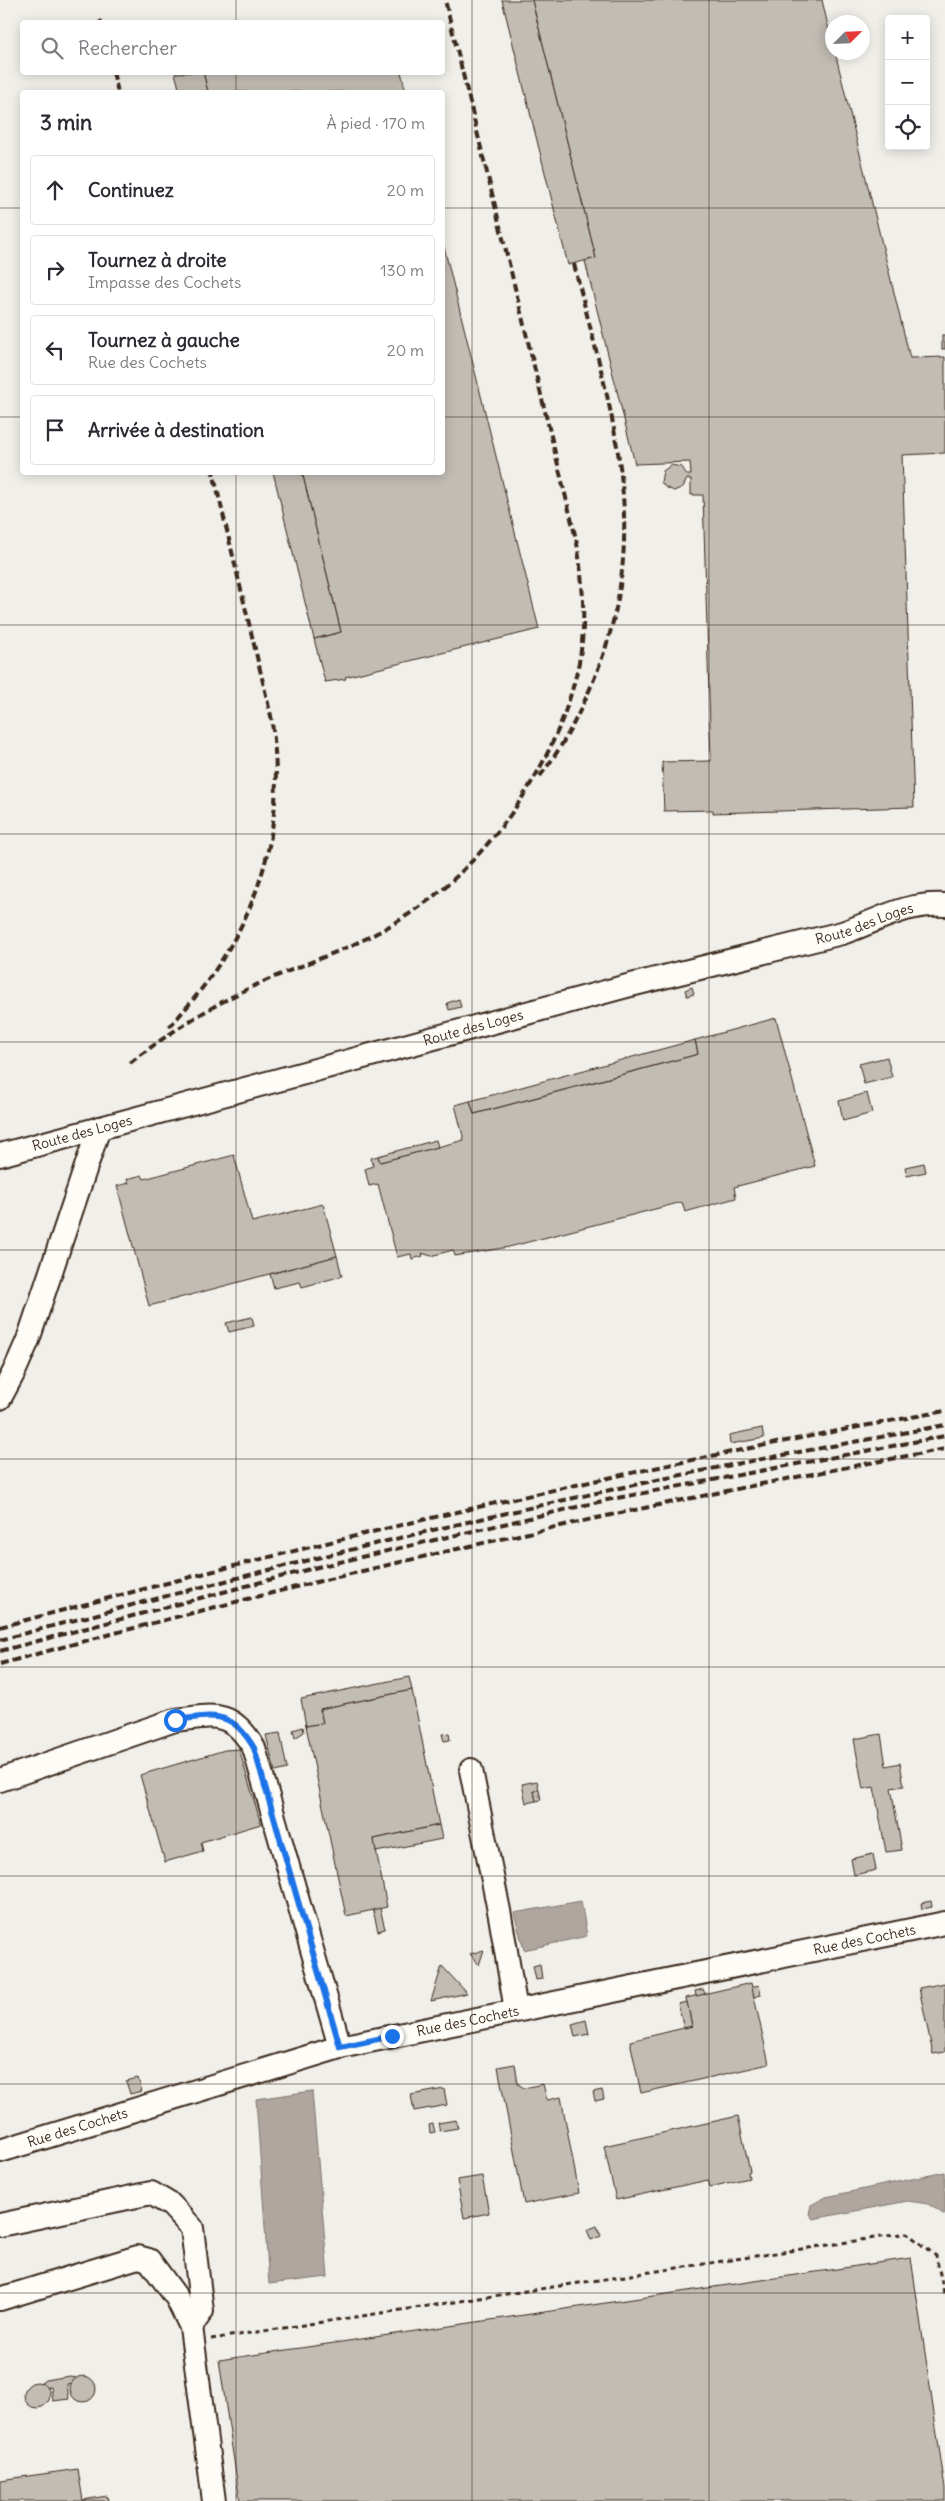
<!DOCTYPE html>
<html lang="fr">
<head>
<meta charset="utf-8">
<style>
  :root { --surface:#fff; --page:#f2f2f3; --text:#2b2b33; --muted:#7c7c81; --line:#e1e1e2 }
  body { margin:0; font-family:Delius,sans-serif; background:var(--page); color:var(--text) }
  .controls { position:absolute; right:15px; top:15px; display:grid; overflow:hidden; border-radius:5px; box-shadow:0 2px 12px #0003 }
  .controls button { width:45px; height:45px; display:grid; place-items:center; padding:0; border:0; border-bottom:1px solid var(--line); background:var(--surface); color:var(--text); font:25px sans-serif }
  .compass { position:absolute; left:825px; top:15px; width:45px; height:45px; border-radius:50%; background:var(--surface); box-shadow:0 2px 12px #0003; rotate:66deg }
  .stop { position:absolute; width:15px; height:15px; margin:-11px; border:4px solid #1a73e8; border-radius:50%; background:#fff }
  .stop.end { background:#1a73e8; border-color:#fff; box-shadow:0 1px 5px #0008 }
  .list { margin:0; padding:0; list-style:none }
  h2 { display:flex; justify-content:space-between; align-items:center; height:65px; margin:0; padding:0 20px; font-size:21px }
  h2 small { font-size:16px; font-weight:400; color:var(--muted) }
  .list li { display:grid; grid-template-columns:32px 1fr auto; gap:15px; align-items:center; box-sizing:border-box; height:70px; margin:0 10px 10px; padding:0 10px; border:1px solid var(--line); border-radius:5px }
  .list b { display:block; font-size:19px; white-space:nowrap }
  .list p { margin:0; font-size:16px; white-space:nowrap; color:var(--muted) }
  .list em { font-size:16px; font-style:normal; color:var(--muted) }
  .icon { flex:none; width:28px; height:28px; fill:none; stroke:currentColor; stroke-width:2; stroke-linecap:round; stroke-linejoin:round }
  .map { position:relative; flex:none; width:945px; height:2501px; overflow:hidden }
  .search { position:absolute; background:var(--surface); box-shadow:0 2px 12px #0003; left:20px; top:20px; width:425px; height:55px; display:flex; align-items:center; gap:12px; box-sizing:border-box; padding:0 18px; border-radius:5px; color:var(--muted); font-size:19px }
  .panel { position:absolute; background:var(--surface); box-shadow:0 2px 12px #0003; left:20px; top:90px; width:425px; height:385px; border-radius:5px }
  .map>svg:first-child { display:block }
  .water { fill:#aea69f; stroke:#80746b }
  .building { fill:#c1bcb4; stroke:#3b2a1e }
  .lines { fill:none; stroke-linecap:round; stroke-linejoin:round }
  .minor-casing { stroke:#3b2a1e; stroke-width:26 }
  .path { stroke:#3b2a1e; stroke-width:3; stroke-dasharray:5 4; stroke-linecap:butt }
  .minor { stroke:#fdfcf7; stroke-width:22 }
  .rail { stroke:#3b2a1e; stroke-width:4; stroke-dasharray:8 4; stroke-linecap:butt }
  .route { stroke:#1a73e8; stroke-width:6 }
  .grid { fill:none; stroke:#3b2a1e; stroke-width:1; stroke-opacity:0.55 }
  .labels { text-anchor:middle; stroke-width:4.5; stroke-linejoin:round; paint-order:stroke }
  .street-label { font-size:14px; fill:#3b2a1e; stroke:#fdfcf7 }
</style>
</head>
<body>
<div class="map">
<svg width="945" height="2501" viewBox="0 0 945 2501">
  <rect width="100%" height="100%" fill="#f1efea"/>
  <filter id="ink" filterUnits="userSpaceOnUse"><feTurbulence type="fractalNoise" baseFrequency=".02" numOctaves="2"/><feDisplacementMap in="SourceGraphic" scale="10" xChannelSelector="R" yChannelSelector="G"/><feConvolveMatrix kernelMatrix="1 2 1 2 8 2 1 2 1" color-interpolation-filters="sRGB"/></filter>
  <g filter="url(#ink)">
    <!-- water -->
    <g class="water">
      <path d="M581,1901l6,35 -63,14 -10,-37z"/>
      <path d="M312,2091l16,186 -59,7 -13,-185z"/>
      <path d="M945,2172v43l-17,-11 -20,-3 -95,18 -4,-5 2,-9 15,-8z"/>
    </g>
    <!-- building -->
    <g class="building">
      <path d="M502,0h30l64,258 -28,7z"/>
      <path d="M532,0h290l10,43v9h3l75,306 35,-1v96l-43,2 12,352 -201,6v-3l-49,1 -2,-49 49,-1 -8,-266h-12v-16h-4l-4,8 -9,4 -9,-4 -4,-5 2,-11 8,-6 11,2 5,8h4l-1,-13 -55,2 -50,-203 11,-3z"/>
      <path d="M203,72h198l5,20h-198z"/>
      <path d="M203,72l5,20h-28l-5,-19z"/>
      <path d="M442,239l97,390 -194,48 1,2 -21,3 -11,-43 27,-7 -39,-160h140z"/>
      <rect x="942" y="335" width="3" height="14"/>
      <path d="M273,472h29l39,160 -27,7z"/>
      <path d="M692,987l2,7 -7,2 -2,-6z"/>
      <path d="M459,999l2,8 -12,3 -2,-7z"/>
      <path d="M776,1018l39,148 -81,21 2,11 -51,14 -3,-10 -173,45 -54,9 -2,-6 -22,6 -9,-3 1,3 -11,3 -1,-5 -14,3 -19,-73 -9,2 -4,-17 8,-3 -2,-8 7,-2 2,6 84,-22 -9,-35 15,-4 4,13 124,-33 100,-27 -3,-14z"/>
      <path d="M695,1040l3,14 -224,60 -4,-13z"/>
      <path d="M887,1057l5,20 -28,7 -5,-20z"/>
      <path d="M867,1093l5,20 -29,8 -4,-20z"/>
      <path d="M436,1140l2,7 -58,15 -2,-6z"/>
      <path d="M234,1155l18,67 71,-18 14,52 -188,50 -32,-120 12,-3 -2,-4 15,-4 2,4z"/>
      <path d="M924,1163l2,9 -19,4 -2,-9z"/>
      <path d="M337,1256l5,20 -40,11 -2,-5 -26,6 -4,-14z"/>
      <path d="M252,1317l2,9 -25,6 -3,-9z"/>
      <path d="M762,1428l2,10 -34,6 -1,-9z"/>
      <path d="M409,1677l3,13 -92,19 3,14 -17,3 -5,-27z"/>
      <path d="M412,1690l27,135 -65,14 13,68 -41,9 -40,-190 17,-3 -3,-14z"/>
      <path d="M303,1727l1,5 -9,6 -2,-8z"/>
      <path d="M280,1733l7,36 -12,3 -9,-37z"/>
      <path d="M449,1733l1,7 -6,1 -2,-7z"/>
      <path d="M881,1734l5,32 14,-3 4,23 -13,2 11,62 -16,2 -12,-65 -11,2 -9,-50z"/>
      <path d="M239,1749l22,75 -60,18 2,9 -38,11 -25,-87 85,-25z"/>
      <path d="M537,1781l2,9 -5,1 2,10 -10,2 -4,-19z"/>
      <path d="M539,1790l2,10 -5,1 -2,-10z"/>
      <path d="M439,1825l3,14 -66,13 -2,-13z"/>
      <path d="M873,1854l3,16 -22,5 -3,-16z"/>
      <path d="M931,1901l1,6 -10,2 -1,-6z"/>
      <path d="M380,1908l5,21 -7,2 -5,-21z"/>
      <path d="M484,1950l-5,15 -9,-11z"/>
      <path d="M540,1964l2,15 -6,1 -3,-14z"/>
      <path d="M442,1966l25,27 -36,8z"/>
      <path d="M751,1983l18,81 -128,29 -11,-52 62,-15 -6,-28z"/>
      <path d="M945,1983v69l-12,2 -14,-66z"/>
      <path d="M759,1985l2,10 -7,2 -2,-10z"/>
      <path d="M703,1989l2,5 -9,2 -1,-5z"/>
      <path d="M687,2002l5,24 -8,2 -6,-24z"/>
      <path d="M586,2020l3,14 -14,3 -3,-13z"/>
      <path d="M515,2064l3,20 6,4 19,-4 4,16 14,-3 18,96 -55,11 -26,-137z"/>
      <path d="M138,2078l4,13 -12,3 -4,-13z"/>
      <path d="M444,2089l3,16 -33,6 -3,-16z"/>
      <path d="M602,2090l2,9 -9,2 -2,-9z"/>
      <path d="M738,2116l12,55 -2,1 1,6 -39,9 -2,-7 -92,20 -12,-54z"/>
      <path d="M456,2120l2,8 -18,3 -2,-8z"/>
      <path d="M433,2124l2,8 -5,1 -1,-8z"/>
      <path d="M482,2176l7,37 -25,5 -7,-38z"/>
      <path d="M597,2226l4,10 -10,4 -4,-10z"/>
      <path d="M911,2258l34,230v13h-705l-21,-141z"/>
      <path d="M70,2376l6,2 -4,5 -5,1 2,15 -16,2 -2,-15 -5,1 -5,-4 4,-3z"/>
      <circle cx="83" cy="2389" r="13"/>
      <circle cx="37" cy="2395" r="13"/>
      <path d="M78,2469l5,32h-83v-21z"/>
      <path d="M107,2496l1,5h-25v-1z"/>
    </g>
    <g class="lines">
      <defs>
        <g id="minor">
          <path id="s1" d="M0,1155l627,-169 215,-53c36,-12 64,-31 103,-28"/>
          <path d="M0,1398l14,-26 14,-32 71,-212"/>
          <path d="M471,1770l29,146 16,94"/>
          <path d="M0,1780l175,-60c40,-5 57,-10 79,28l86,299"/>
          <path id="s2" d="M0,2151l340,-104 605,-124"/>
          <path d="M0,2225l151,-32 20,12 21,23 10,83 -11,16"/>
          <path d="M0,2299l138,-42 11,3 28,38 14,29 23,174"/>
        </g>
      </defs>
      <!-- minor casing -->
      <use href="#minor" class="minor-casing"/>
      <!-- path -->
      <path class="path" d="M211,2339l696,-106 29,23 9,41"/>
      <!-- minor -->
      <use href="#minor" class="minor"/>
      <!-- rail -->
      <g class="rail">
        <path d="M100,20l1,2"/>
        <path d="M113,72l5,20"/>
        <path d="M540,776c22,-28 38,-59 52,-92 64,-151 19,-270 -18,-420"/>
        <path d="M169,1027c84,-89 121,-189 102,-311l-58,-244"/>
        <path d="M130,1063c44,-34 85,-60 135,-82 43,-19 88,-33 128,-57 90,-52 163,-156 185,-257 9,-41 5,-83 -1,-124l-132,-543"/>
        <path d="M0,1627c312,-84 627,-159 945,-216"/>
        <path d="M0,1640c231,-62 462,-120 696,-168 83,-17 166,-31 249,-47"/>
        <path d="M0,1651l318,-84 289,-67 338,-64"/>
        <path d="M0,1664c312,-86 627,-157 945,-215"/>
      </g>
    </g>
  </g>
  <g class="lines" filter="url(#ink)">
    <!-- route -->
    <path class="route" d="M175,1720c40,-5 57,-10 79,28l86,299 52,-11"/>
  </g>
  <!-- grid -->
  <path class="grid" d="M236,0v22M472,0v2501M709,0v2501M236,72v20M0,208h22M442,208h503M0,417h22M442,417h503M236,472v2029M0,625h945M0,834h945M0,1042h945M0,1250h945M0,1459h945M0,1667h945M0,1876h945M0,2084h945M0,2293h945"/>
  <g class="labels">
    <!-- street labels -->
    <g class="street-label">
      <text dy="5" stroke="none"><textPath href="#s1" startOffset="895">Route des Loges</textPath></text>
      <text dy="5" stroke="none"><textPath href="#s1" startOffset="490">Route des Loges</textPath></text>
      <text dy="5" stroke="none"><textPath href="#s1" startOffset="85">Route des Loges</textPath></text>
      <text dy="5" stroke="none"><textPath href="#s2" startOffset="891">Rue des Cochets</textPath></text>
      <text dy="5" stroke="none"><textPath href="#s2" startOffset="486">Rue des Cochets</textPath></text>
      <text dy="5" stroke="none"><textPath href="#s2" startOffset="81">Rue des Cochets</textPath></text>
    </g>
  </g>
</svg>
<div class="controls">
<button>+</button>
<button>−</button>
<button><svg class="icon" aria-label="locate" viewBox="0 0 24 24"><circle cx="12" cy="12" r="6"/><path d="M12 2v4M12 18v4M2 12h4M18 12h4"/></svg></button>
</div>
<svg class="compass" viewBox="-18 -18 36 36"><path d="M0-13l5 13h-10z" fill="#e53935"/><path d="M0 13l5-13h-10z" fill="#7c7c81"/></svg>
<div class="stop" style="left:175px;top:1720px"></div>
<div class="stop end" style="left:392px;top:2036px"></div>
<div class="search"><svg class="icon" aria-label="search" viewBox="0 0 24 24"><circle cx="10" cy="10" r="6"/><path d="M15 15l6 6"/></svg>Rechercher</div>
<section class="panel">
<h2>3 min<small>À pied · 170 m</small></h2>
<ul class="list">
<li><svg class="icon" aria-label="ahead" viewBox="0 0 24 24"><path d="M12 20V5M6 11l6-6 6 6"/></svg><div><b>Continuez</b></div><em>20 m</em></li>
<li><svg class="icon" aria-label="right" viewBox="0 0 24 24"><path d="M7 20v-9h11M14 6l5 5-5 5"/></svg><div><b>Tournez à droite</b><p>Impasse des Cochets</p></div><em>130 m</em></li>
<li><svg class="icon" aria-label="left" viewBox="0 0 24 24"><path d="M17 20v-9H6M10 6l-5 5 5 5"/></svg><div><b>Tournez à gauche</b><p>Rue des Cochets</p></div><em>20 m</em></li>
<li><svg class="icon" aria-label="arrive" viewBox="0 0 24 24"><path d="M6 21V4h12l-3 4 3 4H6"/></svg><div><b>Arrivée à destination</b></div></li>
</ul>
</section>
</div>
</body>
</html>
